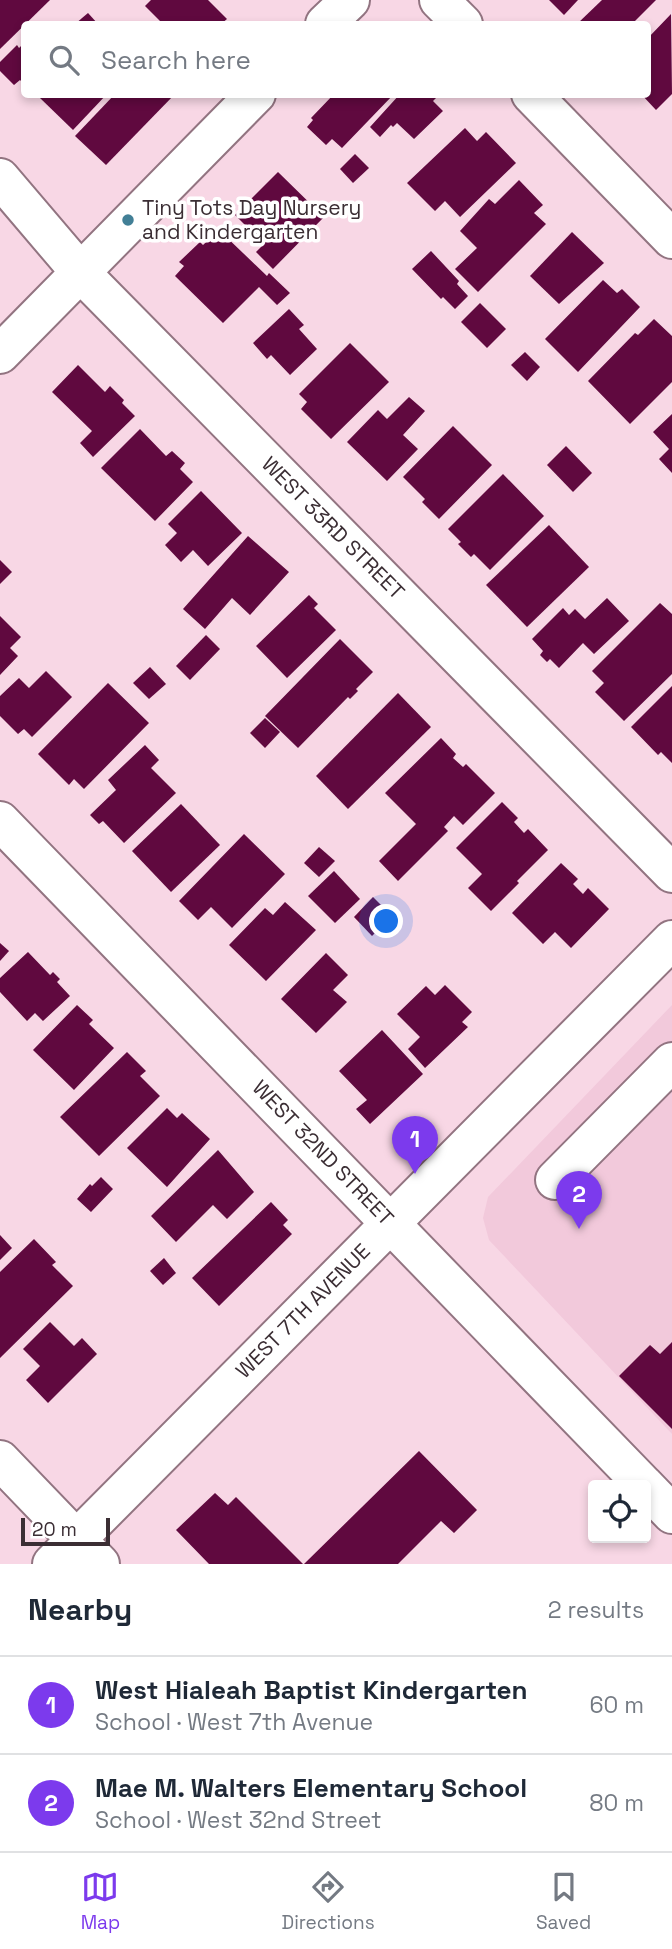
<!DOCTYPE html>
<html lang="en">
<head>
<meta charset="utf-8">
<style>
  :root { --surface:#fff; --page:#f6f6f7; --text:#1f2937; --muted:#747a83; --line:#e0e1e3; --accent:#7c3aed }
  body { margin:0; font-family:"Space Grotesk",sans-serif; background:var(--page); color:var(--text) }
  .controls { position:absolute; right:21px; bottom:21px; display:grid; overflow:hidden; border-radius:7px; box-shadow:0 4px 10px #0003 }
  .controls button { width:63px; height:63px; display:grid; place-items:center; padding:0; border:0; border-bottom:2px solid var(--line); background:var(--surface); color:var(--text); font:35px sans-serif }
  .scale { position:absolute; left:21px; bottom:18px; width:89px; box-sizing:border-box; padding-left:7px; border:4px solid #3b2e34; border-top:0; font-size:19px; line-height:24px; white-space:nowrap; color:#3b2e34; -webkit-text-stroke:5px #fff; paint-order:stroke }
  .you { position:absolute; left:387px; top:922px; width:24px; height:24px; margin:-18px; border:5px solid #fff; border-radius:50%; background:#1a73e8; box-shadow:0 0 0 10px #1a73e833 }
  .badge { display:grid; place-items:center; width:46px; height:46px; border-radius:50%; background:var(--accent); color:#fff; font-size:23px; font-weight:700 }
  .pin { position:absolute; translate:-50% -58px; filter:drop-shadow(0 2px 4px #0008) }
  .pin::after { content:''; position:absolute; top:37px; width:24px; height:21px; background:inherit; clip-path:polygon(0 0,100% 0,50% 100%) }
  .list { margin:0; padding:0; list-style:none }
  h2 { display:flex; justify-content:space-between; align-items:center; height:91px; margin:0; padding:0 28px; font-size:30px }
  h2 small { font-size:23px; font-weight:400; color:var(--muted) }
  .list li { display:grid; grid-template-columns:46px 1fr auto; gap:21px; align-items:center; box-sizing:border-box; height:98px; padding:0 28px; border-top:2px solid var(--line) }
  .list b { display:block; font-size:26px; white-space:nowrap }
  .list p { margin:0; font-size:23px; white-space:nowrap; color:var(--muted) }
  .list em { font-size:23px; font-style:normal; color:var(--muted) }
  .icon { flex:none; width:38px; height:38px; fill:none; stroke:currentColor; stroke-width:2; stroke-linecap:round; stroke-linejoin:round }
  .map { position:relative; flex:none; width:672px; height:1564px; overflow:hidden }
  .search { position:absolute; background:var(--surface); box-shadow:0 4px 10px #0003; left:21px; right:21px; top:21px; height:77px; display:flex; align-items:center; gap:18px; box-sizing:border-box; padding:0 24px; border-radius:7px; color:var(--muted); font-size:26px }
  .sheet { height:287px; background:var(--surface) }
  nav { display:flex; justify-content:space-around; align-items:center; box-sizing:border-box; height:98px; border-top:2px solid var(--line); background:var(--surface); font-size:19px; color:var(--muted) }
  nav a { display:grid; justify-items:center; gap:4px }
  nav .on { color:var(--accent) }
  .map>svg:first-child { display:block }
  .built { fill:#f2c9db }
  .building { fill:#60093f }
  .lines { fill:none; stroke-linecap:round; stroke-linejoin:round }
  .minor-casing { stroke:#927481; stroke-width:42 }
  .minor { stroke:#fff; stroke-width:38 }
  .poi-dot { fill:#427f96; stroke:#fff; stroke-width:2.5 }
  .labels { text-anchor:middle; stroke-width:7; stroke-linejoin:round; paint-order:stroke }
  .poi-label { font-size:21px; fill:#3b2e34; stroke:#fff; text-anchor:start }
  .street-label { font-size:21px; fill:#3b2e34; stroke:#fff }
</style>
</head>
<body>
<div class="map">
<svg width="672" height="1564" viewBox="0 0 672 1564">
  <rect width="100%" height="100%" fill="#f8d7e5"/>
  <!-- built -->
  <path class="built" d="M672,1005v429l-183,-194 -6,-22 5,-21z"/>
  <!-- building -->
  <g class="building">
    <path d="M0,0h50l-50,49z"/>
    <path d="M151,0h57l19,19 -6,5h-58l-18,-18z"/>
    <path d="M549,0h29l-14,15z"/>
    <path d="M602,0h54l-24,24h-55z"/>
    <path d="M88,13l10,11h-23z"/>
    <path d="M671,14l1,80 -16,16 -15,-16h7v-56z"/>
    <path d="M24,43v41l-4,-4 -6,5 -14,-14v-9l17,-17 2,3z"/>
    <path d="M41,94h66l-34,36 -34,-33z"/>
    <path d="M115,94h60l-69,71 -31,-29z"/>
    <path d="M334,94h60l-52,54 -10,-9 -6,6 -19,-18 6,-7 -2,-2z"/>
    <path d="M400,94h35l2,3 -4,4 10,10 -29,28 -17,-16 -4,4 -2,-2 -11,12 -10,-10z"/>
    <path d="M465,128l12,13 9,-9 30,31 -56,54 -15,-16 -10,10 -28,-28z"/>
    <path d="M355,154l14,14 -16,15 -13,-14z"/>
    <path d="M278,172l46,45 -51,52 -17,-17 8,-8 -29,-29z"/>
    <path d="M519,180l24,25 -9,8 12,11 -68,68 -23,-23 22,-21 -17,-17 29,-32 6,5z"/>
    <path d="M219,230l48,46 2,-3 21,20 -13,12 -18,-18 -36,36 -48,-47 9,-10 -5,-4 21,-20 3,3z"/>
    <path d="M572,232l32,31 -45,41 -29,-28z"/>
    <path d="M431,251l28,30 -2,3 11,12 -13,13 -12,-12 -2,2 -29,-30z"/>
    <path d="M603,280l14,13 5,-4 18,18 -62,65 -33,-33z"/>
    <path d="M480,303l26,26 -19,19 -26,-26z"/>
    <path d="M289,309l15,16 -5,4 18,20 -27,26 -19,-20 -4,4 -14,-16z"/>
    <path d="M654,319l18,17v46l-42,42 -42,-43 47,-48 3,2z"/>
    <path d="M350,343l39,39 -58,57 -30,-30 6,-7 -8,-8z"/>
    <path d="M525,352l15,15 -13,14 -16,-16z"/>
    <path d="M78,365l27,27 5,-6 14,14 -2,3 13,13 -42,41 -13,-14 12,-12 -40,-39z"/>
    <path d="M409,397l16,14 -22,24 15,14 -31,32 -40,-39 31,-32 9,9z"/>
    <path d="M672,414v59l-13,-14 10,-10 -16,-17z"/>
    <path d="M453,426l39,39 -53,54 -17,-17 3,-3 -22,-22z"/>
    <path d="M140,429l26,27 6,-5 13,12 -5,6 13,13 -38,39 -54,-53z"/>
    <path d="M566,446l26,27 -19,19 -26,-27z"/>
    <path d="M503,474l41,42 -54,54 -16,-16 -3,3 -13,-13 3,-2 -13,-13z"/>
    <path d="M201,491l41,42 -34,33 -15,-16 -12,12 -16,-17 12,-12 -9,-9z"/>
    <path d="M549,525l40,42 -62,60 -41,-42z"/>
    <path d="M248,536l41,36 -39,43 -18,-17 -27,31 -22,-20z"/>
    <path d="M0,560l12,12 -12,12z"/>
    <path d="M309,595l9,9 -4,4 22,22 -49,48 -31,-32z"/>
    <path d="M607,598l22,23 -35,33 -11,-11 -24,25 -9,-9 -3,3 -7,-7 3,-4 -11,-12 31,-31 6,7 6,-6 10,10z"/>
    <path d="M660,603l12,11v60l-48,47 -29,-29 9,-9 -12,-12z"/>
    <path d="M0,616l21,21 -11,11 8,8 -18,19z"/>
    <path d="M206,635l14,14 -30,31 -14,-14z"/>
    <path d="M340,639l33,33 -17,17 2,2 -8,8 -2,-2 -50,51 -33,-32z"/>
    <path d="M150,667l16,17 -17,15 -16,-16z"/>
    <path d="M46,671l26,26 -40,40 -8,-8 -6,5 -18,-18v-20l19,-18 10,10z"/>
    <path d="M108,683l41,40 -65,66 -10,-10 -5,6 -31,-31z"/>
    <path d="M672,686v77l-11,-11 -3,3 -27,-28z"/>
    <path d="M398,693l33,34 -83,82 -32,-33z"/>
    <path d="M265,718l15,14 -15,16 -15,-15z"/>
    <path d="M441,738l15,16 -3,4 10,9 3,-3 29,29 -32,32 -9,-9 -10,11 4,4 -50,50 -19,-20 37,-37 -31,-31z"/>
    <path d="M145,745l14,15 -8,8 25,25 -52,50 -21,-22 -4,3 -9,-9 26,-25 -8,-10z"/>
    <path d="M502,802l16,16 -4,4 10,11 4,-4 20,21 -31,31 2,2 -28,28 -23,-23 14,-14 -26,-26z"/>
    <path d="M181,804l39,41 -49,47 -39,-41z"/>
    <path d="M244,834l41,40 -53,54 -21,-21 -13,13 -19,-19z"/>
    <path d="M319,847l16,14 -16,16 -15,-14z"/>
    <path d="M561,863l17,16 -5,5 10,10 5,-6 21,21 -38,39 -16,-16 -12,12 -31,-31z"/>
    <path d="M334,871l26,28 -25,24 -27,-27z"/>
    <path d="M373,897l19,19 -20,20 -18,-19z"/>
    <path d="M285,902l31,28 -50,51 -37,-36 36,-37 8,7z"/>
    <path d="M0,943l9,8 -9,10z"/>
    <path d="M28,952l22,23 3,-3 7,7 -3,3 13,14 -27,25 -8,-8 -8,8 -27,-29v-14z"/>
    <path d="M326,953l22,22 -15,15 14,12 -31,31 -35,-34z"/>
    <path d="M445,985l27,27 -10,10 6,5 -43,41 -17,-19 12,-12 -23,-23 29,-28 9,9z"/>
    <path d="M77,1005l16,15 -4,4 25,24 -40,42 -41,-40z"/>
    <path d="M382,1030l41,44 -53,50 -14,-15 11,-9 -28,-29z"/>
    <path d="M127,1052l19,19 -6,5 20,20 -61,60 -39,-39z"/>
    <path d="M167,1108l10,10 5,-5 28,26 -43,48 -40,-39z"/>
    <path d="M218,1150l36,42 -27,27 -14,-14 -37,37 -25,-26z"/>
    <path d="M101,1177l12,12 -22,23 -14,-13 13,-15 2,2z"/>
    <path d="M271,1202l17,18 -5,5 9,9 -73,72 -27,-28z"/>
    <path d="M0,1235l12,13 -12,12z"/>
    <path d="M34,1239l22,23 -4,3 21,21 -73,72v-86z"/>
    <path d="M164,1258l12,15 -13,12 -13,-14z"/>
    <path d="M50,1322l24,24 8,-8 15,16 -49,49 -22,-23 14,-14 -17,-17z"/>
    <path d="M672,1342v87l-53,-53 31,-31 10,9z"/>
    <path d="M419,1451l58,59 -23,23 -13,-12 -43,43h-94z"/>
    <path d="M215,1493l13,12 8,-8 67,67h-94l-33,-34z"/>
  </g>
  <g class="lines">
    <defs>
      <g id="minor">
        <path d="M439,0l24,24"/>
        <path d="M325,24l25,-24"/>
        <path d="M531,94l141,145"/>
        <path d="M0,178l80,94 592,601"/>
        <path d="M0,354l256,-260"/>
        <path d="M0,821l644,664"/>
        <path d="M555,1180l117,-118"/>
        <path d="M0,1460l100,104"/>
        <path d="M646,1487l26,27"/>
        <path d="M52,1564l620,-624"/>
      </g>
    </defs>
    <!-- minor casing -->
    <use href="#minor" class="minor-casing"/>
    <!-- minor -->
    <use href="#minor" class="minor"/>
  </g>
  <!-- markers -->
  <circle class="poi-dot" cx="128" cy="220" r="7"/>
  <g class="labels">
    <!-- poi labels -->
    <g class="poi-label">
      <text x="142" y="215">Tiny Tots Day Nursery<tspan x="142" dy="24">and Kindergarten</tspan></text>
    </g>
    <!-- street labels -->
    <g class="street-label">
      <text transform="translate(333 528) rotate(45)" y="7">WEST 33RD STREET</text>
      <text transform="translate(323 1153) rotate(46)" y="7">WEST 32ND STREET</text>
      <text transform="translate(303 1311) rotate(-45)" y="7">WEST 7TH AVENUE</text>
    </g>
  </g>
</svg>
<div class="controls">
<button><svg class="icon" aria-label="locate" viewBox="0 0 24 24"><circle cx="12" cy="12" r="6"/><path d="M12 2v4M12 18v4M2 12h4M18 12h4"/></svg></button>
</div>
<div class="scale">20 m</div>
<div class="you"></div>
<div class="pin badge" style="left:415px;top:1174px">1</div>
<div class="pin badge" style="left:579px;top:1229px">2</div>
<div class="search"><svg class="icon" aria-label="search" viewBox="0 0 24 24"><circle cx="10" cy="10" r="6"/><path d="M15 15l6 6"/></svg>Search here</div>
</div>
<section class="sheet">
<h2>Nearby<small>2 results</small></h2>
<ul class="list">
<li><span class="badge">1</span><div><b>West Hialeah Baptist Kindergarten</b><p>School · West 7th Avenue</p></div><em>60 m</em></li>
<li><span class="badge">2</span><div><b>Mae M. Walters Elementary School</b><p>School · West 32nd Street</p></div><em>80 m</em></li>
</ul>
</section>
<nav>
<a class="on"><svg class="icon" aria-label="map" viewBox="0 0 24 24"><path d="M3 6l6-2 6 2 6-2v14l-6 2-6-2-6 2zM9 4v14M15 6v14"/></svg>Map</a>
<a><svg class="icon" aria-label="directions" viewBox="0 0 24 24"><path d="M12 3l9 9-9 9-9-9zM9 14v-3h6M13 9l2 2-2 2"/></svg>Directions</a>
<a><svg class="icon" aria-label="saved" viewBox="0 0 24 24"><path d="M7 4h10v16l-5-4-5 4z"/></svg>Saved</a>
</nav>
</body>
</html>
